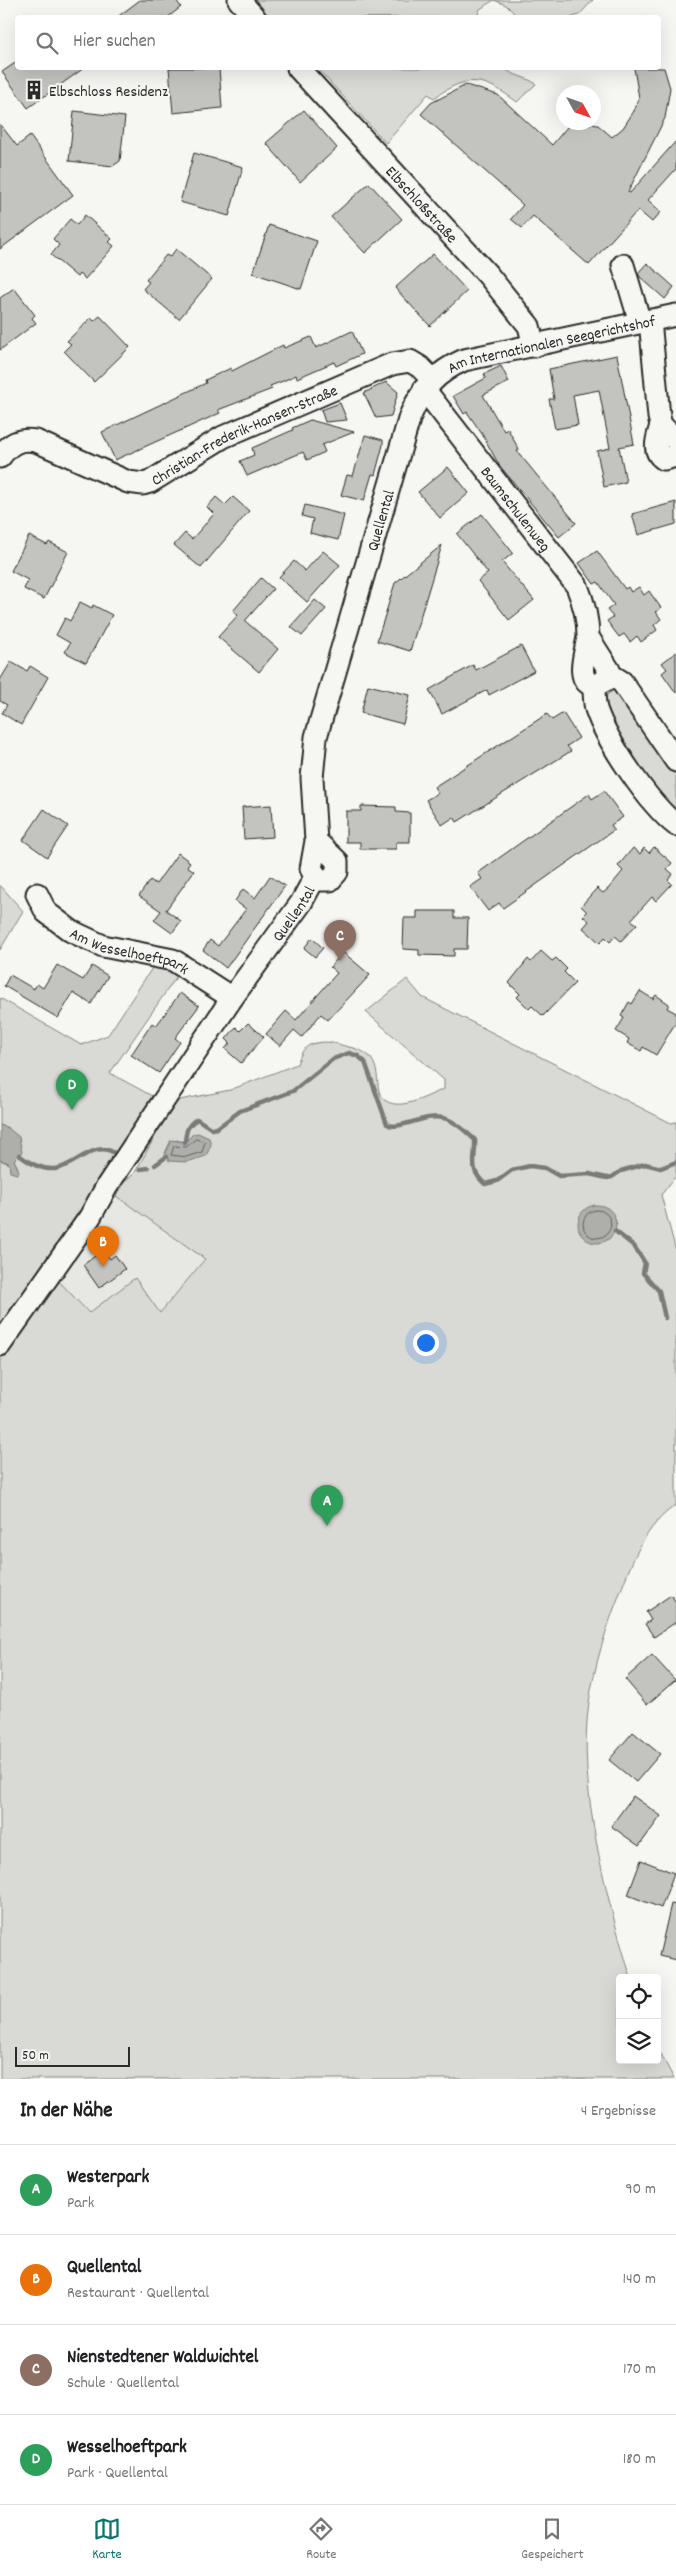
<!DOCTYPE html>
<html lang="de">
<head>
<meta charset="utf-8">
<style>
  :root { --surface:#fff; --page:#f6f6f6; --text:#202124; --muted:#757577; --line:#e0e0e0; --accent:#0f766e }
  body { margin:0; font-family:Dekko,sans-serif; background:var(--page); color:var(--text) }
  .controls { position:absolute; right:15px; bottom:15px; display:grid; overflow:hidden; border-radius:5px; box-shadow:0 5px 20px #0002 }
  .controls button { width:45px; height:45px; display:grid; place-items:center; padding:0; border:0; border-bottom:1px solid var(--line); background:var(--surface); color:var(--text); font:25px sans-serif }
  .compass { position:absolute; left:556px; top:85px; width:45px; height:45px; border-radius:50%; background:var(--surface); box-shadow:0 5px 20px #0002; rotate:130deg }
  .scale { position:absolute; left:15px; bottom:12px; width:115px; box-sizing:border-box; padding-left:5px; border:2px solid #2b2b2b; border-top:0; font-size:14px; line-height:18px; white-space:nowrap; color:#2b2b2b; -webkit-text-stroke:4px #f6f6f2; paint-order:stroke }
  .you { position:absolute; left:425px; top:1342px; width:18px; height:18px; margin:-12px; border:4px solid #fff; border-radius:50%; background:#1a73e8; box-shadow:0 0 0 8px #1a73e833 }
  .badge { display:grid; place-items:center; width:32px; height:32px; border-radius:50%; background:var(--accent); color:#fff; font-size:16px; font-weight:700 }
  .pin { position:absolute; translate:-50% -41px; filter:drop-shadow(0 1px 2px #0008) }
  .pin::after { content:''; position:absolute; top:26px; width:18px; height:15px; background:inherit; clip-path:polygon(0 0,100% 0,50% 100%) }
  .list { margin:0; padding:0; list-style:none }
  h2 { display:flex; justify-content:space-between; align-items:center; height:65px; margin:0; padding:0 20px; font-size:21px }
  h2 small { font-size:16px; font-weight:400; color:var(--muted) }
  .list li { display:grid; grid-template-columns:32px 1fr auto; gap:15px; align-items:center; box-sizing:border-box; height:90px; padding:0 20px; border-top:1px solid var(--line) }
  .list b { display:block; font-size:19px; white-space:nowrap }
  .list p { margin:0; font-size:16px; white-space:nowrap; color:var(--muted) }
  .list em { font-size:16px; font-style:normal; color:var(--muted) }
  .icon { flex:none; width:28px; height:28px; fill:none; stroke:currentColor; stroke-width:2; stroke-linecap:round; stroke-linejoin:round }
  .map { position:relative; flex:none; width:676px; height:2079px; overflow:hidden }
  .search { position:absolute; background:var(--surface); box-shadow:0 5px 20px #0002; left:15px; right:15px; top:15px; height:55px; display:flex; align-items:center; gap:12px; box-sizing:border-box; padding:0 18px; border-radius:5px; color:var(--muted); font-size:19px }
  .sheet { height:425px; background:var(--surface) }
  nav { display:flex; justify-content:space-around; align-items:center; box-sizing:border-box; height:70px; border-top:1px solid var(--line); background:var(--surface); font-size:14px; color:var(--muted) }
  nav a { display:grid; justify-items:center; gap:2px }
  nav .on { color:var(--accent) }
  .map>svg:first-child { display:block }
  .built { fill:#e7e7e3 }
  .green { fill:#d9d9d5; stroke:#828280; fill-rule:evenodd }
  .water { fill:#aeaeab; stroke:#7a7a78 }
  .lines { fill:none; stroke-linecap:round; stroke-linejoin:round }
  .shore { stroke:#5f5f5e; stroke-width:1 }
  .stream { stroke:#7a7a78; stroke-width:4.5 }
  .building { fill:#c3c3c0; stroke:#2b2b2b }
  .minor-casing { stroke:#2b2b2b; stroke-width:25 }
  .minor { stroke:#f6f6f2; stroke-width:21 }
  .labels { text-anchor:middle; stroke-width:4.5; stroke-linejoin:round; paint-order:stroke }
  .poi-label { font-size:16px; fill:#2b2b2b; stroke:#f6f6f2; text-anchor:start }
  .street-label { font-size:16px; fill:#2b2b2b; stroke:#f6f6f2 }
</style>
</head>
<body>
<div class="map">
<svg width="676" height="2079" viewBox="0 0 676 2079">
  <rect width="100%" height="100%" fill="#f6f6f2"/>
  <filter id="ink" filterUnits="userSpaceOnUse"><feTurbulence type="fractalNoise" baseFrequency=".02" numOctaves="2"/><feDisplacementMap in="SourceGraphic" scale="10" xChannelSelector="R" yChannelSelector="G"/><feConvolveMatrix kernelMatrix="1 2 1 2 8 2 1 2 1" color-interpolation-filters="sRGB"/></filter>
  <g filter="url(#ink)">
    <!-- built -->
    <path class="built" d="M116,1196l89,63 -45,54h-71l-33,-35z"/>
    <!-- green -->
    <g class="green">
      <path d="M254,0h339l-14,15 -9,3 -52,-1 -12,-12 -12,-5 -14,9 -3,8 -207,1z"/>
      <path d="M317,68h186c13,9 24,9 33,16l-19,18c-32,-24 -49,-29 -83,-4l-6,-4 -42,49z"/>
      <path d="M620,686l56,83v48l-13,-12 -65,-104z"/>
      <path d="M0,885l23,26 -23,39z"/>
      <path d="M154,965l25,8 -69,100 42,23 -45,75 -107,154v-165l18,8 -4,-8 8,-8 -14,-24 -8,-3v-127l81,47 27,-10z"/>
      <path d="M407,979l15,18 249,126 5,-1v54l-15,19 15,56v254c-31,21 -43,54 -56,88 -14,35 -25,71 -31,109 -12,84 17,195 42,276h-11v82h37v-13l17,32h-674v-719l56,-82 33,35 46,-35 25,35 45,-54 -89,-63 12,-18 6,-4 41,-73 55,-11 67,-26c4,-11 7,-19 19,-21 17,-3 22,2 37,5 37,9 16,44 33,53 16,10 43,-6 58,-12v-9l-78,-68zM193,1134l-24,27 7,-21 9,2zM598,1207l11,3 8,14 -30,-16z"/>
    </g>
    <!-- water -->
    <g class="water">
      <path d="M0,1125l8,3 11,9 3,15 -8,8 5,11 -2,3 -7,-2 -1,-9 -9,-3z"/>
      <path d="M198,1133l11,5 2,7 -5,11 -19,6 -18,-1 -4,-8 6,-13 14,2 8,-8z"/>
      <circle cx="597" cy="1224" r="19"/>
    </g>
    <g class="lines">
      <!-- shore -->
      <g class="shore">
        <path d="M196,1139l9,3 -3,10 -16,5 -15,-2 3,-9 12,1z"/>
        <circle cx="597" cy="1224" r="14"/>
      </g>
      <!-- stream -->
      <g class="stream">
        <path d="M185,1142c1,-11 2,-17 12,-23l15,10 5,-1 23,-17 53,-20 40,-32 16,-6 9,3 7,6 22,62c12,8 40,-13 60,-5 11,4 19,13 28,21 1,20 -7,29 10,44l12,-3 15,-11 18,-4 15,2 14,8 30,-2 18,4 5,-1 9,-6 24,-7 16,4 15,-6"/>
        <path d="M19,1155c11,8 22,15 36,14 21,-2 40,-32 62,-14"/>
        <path d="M155,1165l11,-8"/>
        <path d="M140,1169l8,-1"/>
        <path d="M615,1231l19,15 11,17 -2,10 16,18 6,27"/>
      </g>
    </g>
    <!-- building -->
    <g class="building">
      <path d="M140,0h36l5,7 -14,11h-51z"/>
      <path d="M18,61v7h66l-56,40 -26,-36z"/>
      <path d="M169,68h50l3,40 -49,5z"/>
      <path d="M634,68h30l6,20 -5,30 -37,74 2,1 46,-52v28l-28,31 13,12 -9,10 -14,-12 -49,55 -56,-49 -11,12 -11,-9 12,-14 -102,-91 10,-11 35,-18 32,10 54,50 16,-19 8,-4 22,3 14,12 11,-9 11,-17 5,-13z"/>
      <path d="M304,110l33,38 -37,34 -34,-39z"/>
      <path d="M74,111l51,6 -5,44 -7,5 -44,-5z"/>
      <path d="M0,124l17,22 13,-10 43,59 -73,54z"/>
      <path d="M194,153l49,14 -14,49 -49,-14z"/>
      <path d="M369,183l33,36 -37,34 -34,-36z"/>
      <path d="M85,215l27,24 -3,3 5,4 -29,33 -6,-5 -2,3 -26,-22 8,-10 -6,-6 17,-20 7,6z"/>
      <path d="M269,225l48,16 -16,48 -48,-16z"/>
      <path d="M176,249l36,30 -33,40 -36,-30 6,-7 -3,-2 20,-25 4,2z"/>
      <path d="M433,254l34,37 -37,35 -35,-38z"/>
      <path d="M647,263l27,24 -9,12 -25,-22 -2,-4z"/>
      <path d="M14,288l21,27 -3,3 4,5 -36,27v-52z"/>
      <path d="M100,316l30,31 -36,35 -30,-31 7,-7 -4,-3 24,-23 3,3z"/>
      <path d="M352,331l10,23 -26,12 -2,-4 -37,16 -1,-3 -13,6 -13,5 2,3 -54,21 2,3 -105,47 -13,-28 104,-49 -1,-3 26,-12 1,3 51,-26 1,3 27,-11 5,11z"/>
      <path d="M617,355l17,89 -15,3 7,35 -22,5 -7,-36 13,-3 -11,-58 -26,5 5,30 -23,4 -6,-30h5l-5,-30z"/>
      <path d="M501,366l8,16 -26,13 21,36 4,-2 11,21 -2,1 59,72 -17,14 -60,-72 -17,-31 -15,-22 -3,2 -11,-18 33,-18 -2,-4z"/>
      <path d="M386,382l12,10 -7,24 -15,2 -12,-25z"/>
      <path d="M340,403l7,17 -22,2 -4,-12z"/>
      <path d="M310,420l44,12 -32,13 3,7 -18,8 -4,-8 -56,24 -7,-15 14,-6 -2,-7 41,-18 -1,-2z"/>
      <path d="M365,435l18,5v5l-8,30 -3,-1 -8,27 -23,-6 6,-20 6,1z"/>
      <path d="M448,467l21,26 -29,25 -22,-26z"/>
      <path d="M216,497l9,8 8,-8 16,14 -48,57 -27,-23 11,-12 7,6 22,-25 -7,-7z"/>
      <path d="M676,502v22l-38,11 -6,-21z"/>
      <path d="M305,505l39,10 -6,25 -28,-7 3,-14 -11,-3z"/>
      <path d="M482,514l31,39 -11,9 32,38 -25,20 -31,-39 10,-8 -31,-39z"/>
      <path d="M29,536l18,9 2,-3 19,10 -24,47 -20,-10 4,-9 -17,-9z"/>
      <path d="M442,545l-32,106 -33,-10 18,-58z"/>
      <path d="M323,551l17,14 -33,37 -28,-25 15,-16 11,10z"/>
      <path d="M597,551l28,38 3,-2 3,5 8,-5 5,8 5,-4 12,17 -5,4 5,7 -7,6 3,5 -16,12 -4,-6 -7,6 -6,-8 -5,3 -12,-16 6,-4 -6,-7 7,-5 -16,-23 -4,2 -15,-21z"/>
      <path d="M261,578l12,11 -28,32 33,28 -19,23 -41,-35 20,-22 -5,-4z"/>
      <path d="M315,600l11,9 -24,27 -11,-9z"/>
      <path d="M80,602l12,6 1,-3 19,10 -26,48 -21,-11 5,-9 -14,-8 9,-17 5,3z"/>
      <path d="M521,646l13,25 -45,24 -2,-5 -45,24 -13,-24 44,-25 3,5z"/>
      <path d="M676,652v41l-14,-20 5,-4 -5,-6z"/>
      <path d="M11,662l16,9 3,-5 18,11 -27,48 -19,-12 5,-8 -7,-4v-21z"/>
      <path d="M368,685l42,10 -7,29 -42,-11z"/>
      <path d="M563,713l16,25 -12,8 4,5 -114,71 -3,-5 -12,8 -16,-25 12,-7 -4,-6 113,-73 5,6z"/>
      <path d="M604,791l19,26 -12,8 3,5 -111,78 -4,-5 -11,8 -18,-24 12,-8 -4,-6 111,-79 3,5z"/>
      <path d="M271,805l2,32 -29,2 -2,-32z"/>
      <path d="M361,806l35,1v5l14,1v29h-14v7h-36v-7h-14v-31h15z"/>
      <path d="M44,809l24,17 -21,31 -24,-17z"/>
      <path d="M654,847l18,16 -5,6 6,5 -5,6 4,4 -16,17 -4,-4 -21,23 6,4 -16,17 -6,-5 -5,6 -5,-5 -5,6 -17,-15 6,-7 -6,-5 4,-4 -6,-6 16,-18 6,5 5,-4 15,-18 -5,-5 15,-18 7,6 4,-6 5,5z"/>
      <path d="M178,853l12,9 -3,4 7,5 -28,39 15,11 -9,12 -18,-13 7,-9 -22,-15 11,-16 6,4z"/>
      <path d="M270,876l15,10 -59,82 -23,-18 7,-10 8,6 28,-37 -11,-8 8,-12 12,9z"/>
      <path d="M417,911h37v7h14l-1,31h-13v7l-35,-1v-5l-16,-1 1,-31h13z"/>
      <path d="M312,938l11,10 -8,9 -11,-9z"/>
      <path d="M541,951l11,10 4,-3 11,11 -3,3 11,11 -32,33 -11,-10 -3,3 -12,-12 3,-3 -11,-11 19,-24 3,3z"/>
      <path d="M343,952l27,23 -42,45 -7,-6 -19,23 -8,-7 -14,16 -14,-12 20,-23 10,9 41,-47 -7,-6z"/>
      <path d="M57,965l26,15 9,-14 16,10 -17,28 -18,-11 -15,25 -54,-32 6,-11 24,14 3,-5 6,4z"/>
      <path d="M640,991l13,8 3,-4 13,9 -2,4 9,5v9l-20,33 -13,-8 -2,4 -14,-8 2,-4 -13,-8 8,-13 -3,-2 8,-14 3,2z"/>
      <path d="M180,993l19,13 -24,32 5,4 -21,31 -28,-18 21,-32 4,3z"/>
      <path d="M248,1023l16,14 -23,26 -16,-14 5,-6 -4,-4 10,-12 4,4z"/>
      <path d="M103,1250l7,9 5,-4 10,14 -26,19 -16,-23z"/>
      <path d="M671,1595l5,7v20l-22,15 -9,-13 6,-4 -5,-8z"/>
      <path d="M652,1655l23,25 -28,25 -22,-26z"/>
      <path d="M633,1732l27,22 -24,28 -27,-22z"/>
      <path d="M633,1796l28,20 -22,30 -28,-20z"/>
      <path d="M641,1860l33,13 -13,35 -33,-13z"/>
      <path d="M671,1904l5,1v55l-17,-4z"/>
    </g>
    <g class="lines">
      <defs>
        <g id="minor">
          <path d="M239,0l16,18"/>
          <path id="s1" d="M298,68l190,207 41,51 5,20"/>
          <path d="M623,265l17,57"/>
          <path d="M650,320l9,97 2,8 15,15"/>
          <path id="s2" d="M424,389l153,197c6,15 11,34 11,50 -1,14 -15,44 6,50l12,-6 3,-10 -21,-33"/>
          <path d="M661,425c-3,12 -10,26 3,34l12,-3"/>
          <path id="s3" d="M0,457c10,-14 20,-19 36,-16l92,41 15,2 7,-2 73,-45 169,-73 18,-3 10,6 12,12"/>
          <path d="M609,674l13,8 54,79"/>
          <path d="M594,686c0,8 0,15 2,23 11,33 53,95 80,116"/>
          <path id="s4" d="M316,841l21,20v11l-7,8h-11l-8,-11 5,-28 -4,-63 4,-41 94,-321c12,-28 27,-44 54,-56l212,-45"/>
          <path id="s5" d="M37,894l9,18 25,19 32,15 70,14 59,38"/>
          <path id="s6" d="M0,1345l90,-128 17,-31 125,-188 69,-95 14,-26"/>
        </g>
      </defs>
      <!-- minor casing -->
      <use href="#minor" class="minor-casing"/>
      <!-- minor -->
      <use href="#minor" class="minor"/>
    </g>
  </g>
  <!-- icons -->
  <defs>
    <symbol id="building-bare" viewBox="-9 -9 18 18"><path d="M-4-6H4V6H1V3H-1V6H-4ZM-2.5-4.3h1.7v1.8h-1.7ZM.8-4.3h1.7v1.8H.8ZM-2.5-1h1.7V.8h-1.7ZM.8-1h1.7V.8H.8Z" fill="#2b2b2b" stroke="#f6f6f2" stroke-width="2.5" paint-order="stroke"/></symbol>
  </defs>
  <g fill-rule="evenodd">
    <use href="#building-bare" x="20" y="76" width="28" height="28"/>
  </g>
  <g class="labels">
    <!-- poi labels -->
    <g class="poi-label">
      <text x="49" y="96">Elbschloss Residenz</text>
    </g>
    <!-- street labels -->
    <g class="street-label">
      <text dy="6" stroke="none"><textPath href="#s1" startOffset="184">Elbschloßstraße</textPath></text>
      <text dy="6" stroke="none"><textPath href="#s4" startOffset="711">Am Internationalen Seegerichtshof</textPath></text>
      <text dy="6" stroke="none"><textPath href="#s3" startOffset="271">Christian-Frederik-Hansen-Straße</textPath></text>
      <text dy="6" stroke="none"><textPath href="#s2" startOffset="151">Baumschulenweg</textPath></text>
      <text dy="6" stroke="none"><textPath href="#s4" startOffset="434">Quellental</textPath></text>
      <text dy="6" stroke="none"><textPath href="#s6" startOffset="522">Quellental</textPath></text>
      <text dy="6" stroke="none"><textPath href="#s5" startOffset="114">Am Wesselhoeftpark</textPath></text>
    </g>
  </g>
</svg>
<div class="controls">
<button><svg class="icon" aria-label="locate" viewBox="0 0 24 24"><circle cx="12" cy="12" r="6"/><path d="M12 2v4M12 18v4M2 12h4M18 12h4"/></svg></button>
<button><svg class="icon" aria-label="layers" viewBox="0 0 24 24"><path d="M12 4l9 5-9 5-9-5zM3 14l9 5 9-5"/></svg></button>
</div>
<svg class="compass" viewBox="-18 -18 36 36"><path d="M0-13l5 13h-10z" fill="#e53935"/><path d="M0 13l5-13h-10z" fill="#757577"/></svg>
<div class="scale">50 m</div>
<div class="you"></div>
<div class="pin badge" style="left:327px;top:1526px;background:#2e9e5b">A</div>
<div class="pin badge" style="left:103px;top:1267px;background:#e8710a">B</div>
<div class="pin badge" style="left:340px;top:961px;background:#8d6e63">C</div>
<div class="pin badge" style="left:72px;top:1110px;background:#2e9e5b">D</div>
<div class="search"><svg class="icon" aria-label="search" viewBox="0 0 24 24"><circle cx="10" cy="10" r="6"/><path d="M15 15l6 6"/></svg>Hier suchen</div>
</div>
<section class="sheet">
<h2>In der Nähe<small>4 Ergebnisse</small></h2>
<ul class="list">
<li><span class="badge" style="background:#2e9e5b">A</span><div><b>Westerpark</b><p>Park</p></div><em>90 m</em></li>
<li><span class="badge" style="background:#e8710a">B</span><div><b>Quellental</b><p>Restaurant · Quellental</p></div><em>140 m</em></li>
<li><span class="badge" style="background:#8d6e63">C</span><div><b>Nienstedtener Waldwichtel</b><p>Schule · Quellental</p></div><em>170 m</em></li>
<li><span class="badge" style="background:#2e9e5b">D</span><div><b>Wesselhoeftpark</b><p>Park · Quellental</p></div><em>180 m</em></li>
</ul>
</section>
<nav>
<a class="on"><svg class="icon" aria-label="map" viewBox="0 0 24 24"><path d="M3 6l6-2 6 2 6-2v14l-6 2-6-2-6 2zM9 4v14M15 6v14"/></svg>Karte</a>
<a><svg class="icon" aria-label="directions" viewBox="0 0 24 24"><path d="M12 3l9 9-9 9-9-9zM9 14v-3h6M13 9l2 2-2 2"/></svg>Route</a>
<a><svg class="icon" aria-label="saved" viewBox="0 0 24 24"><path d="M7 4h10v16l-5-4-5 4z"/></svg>Gespeichert</a>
</nav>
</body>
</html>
